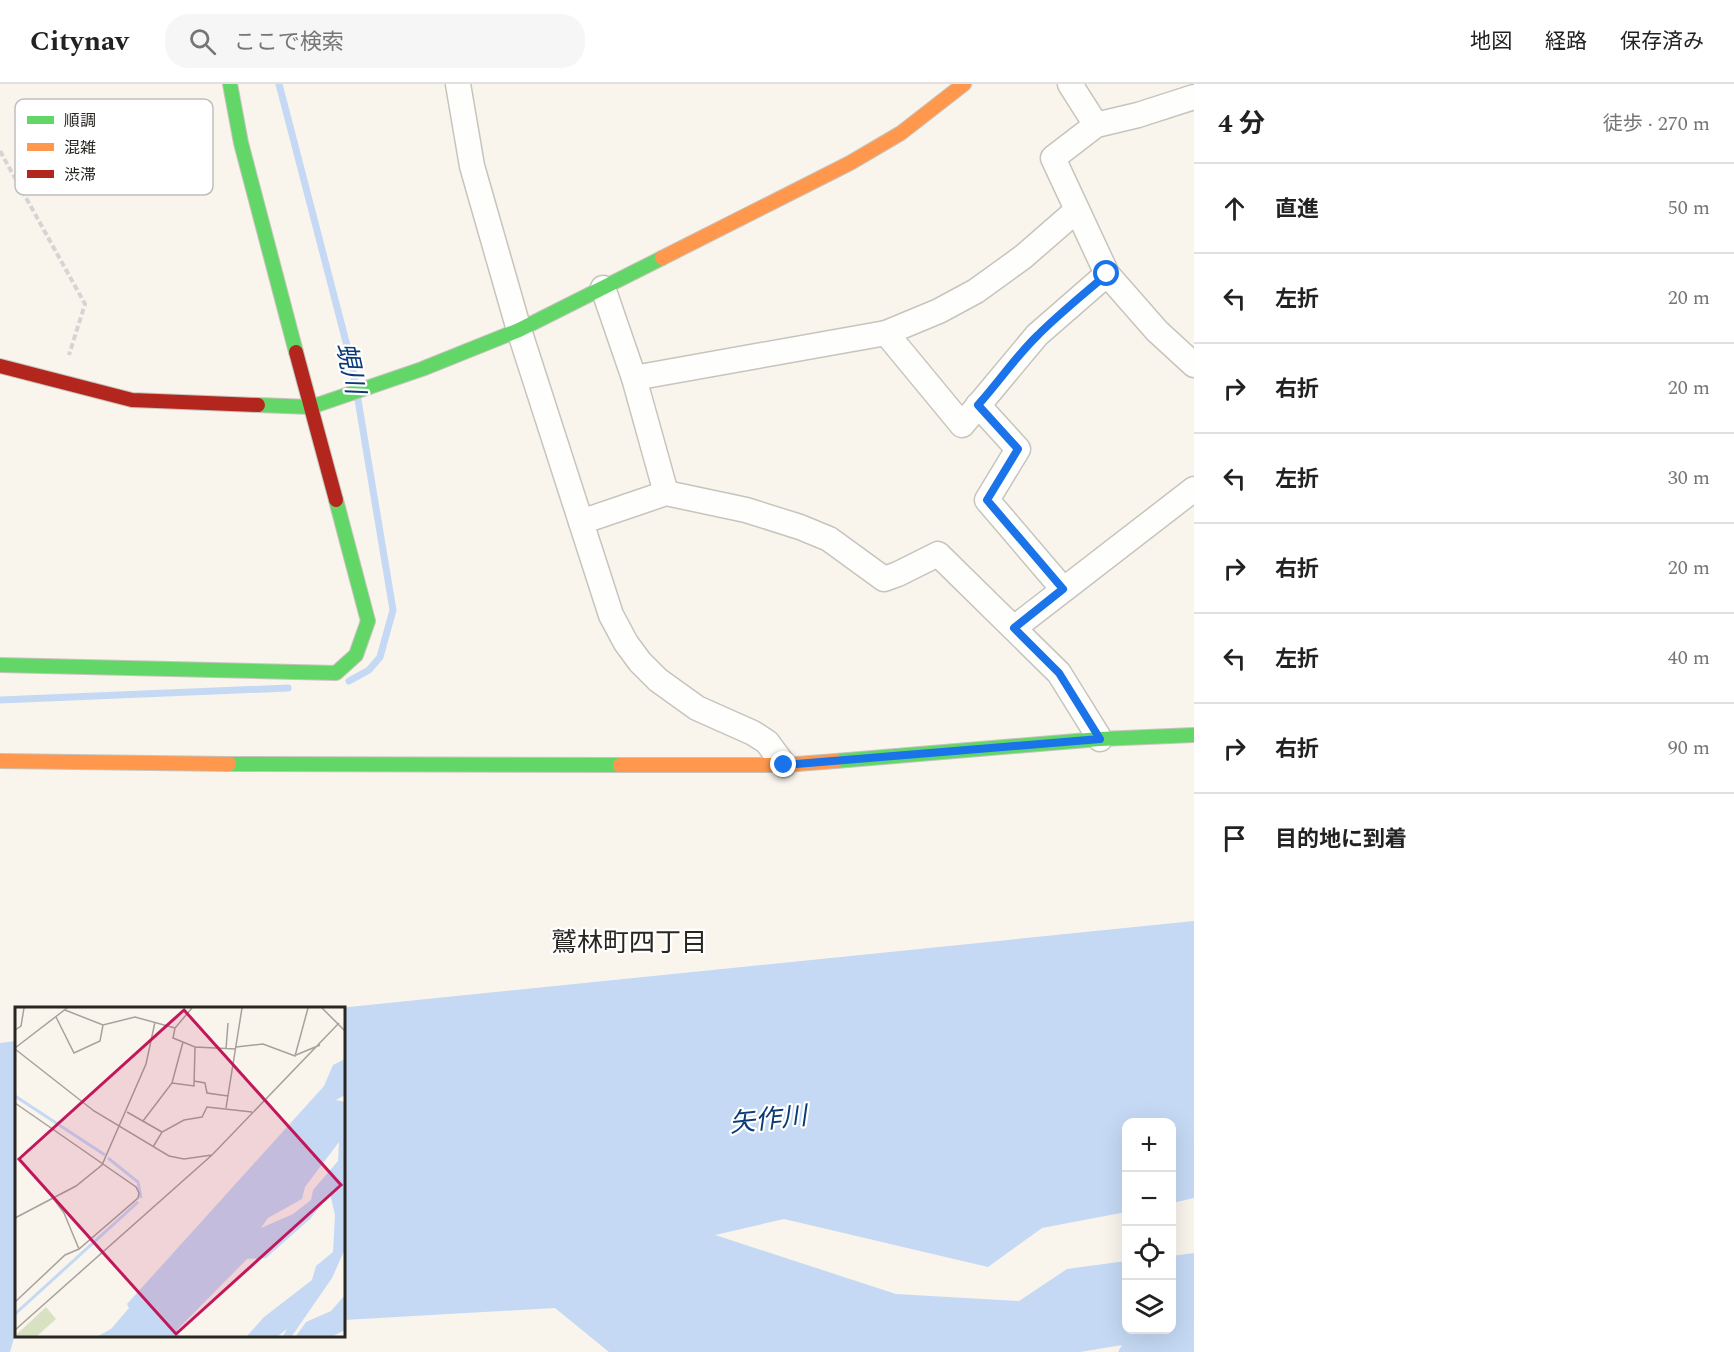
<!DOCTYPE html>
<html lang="ja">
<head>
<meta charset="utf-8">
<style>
  :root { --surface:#fff; --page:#f6f6f6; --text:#222; --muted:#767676; --line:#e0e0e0 }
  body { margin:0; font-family:Spectral,"Noto Sans JP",serif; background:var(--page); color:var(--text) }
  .controls { position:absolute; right:18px; bottom:18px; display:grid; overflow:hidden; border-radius:12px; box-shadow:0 6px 24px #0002 }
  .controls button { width:54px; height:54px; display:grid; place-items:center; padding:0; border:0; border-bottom:2px solid var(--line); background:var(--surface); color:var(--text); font:30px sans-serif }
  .stop { position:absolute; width:18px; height:18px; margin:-14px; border:4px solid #1a73e8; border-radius:50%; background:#fff }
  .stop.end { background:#1a73e8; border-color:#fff; box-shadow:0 2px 6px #0008 }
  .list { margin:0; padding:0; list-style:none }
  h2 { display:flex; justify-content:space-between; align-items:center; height:78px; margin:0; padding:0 24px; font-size:26px }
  h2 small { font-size:20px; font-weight:400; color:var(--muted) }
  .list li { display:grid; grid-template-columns:39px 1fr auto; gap:18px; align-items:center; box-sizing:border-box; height:90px; padding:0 24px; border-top:2px solid var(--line) }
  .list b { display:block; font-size:22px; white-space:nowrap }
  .list em { font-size:20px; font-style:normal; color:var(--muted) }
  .icon { flex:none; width:33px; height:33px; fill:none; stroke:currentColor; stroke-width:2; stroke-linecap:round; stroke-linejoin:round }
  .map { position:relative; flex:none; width:1194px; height:1268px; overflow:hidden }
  header { display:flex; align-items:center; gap:36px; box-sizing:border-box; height:84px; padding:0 30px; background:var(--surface); border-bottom:2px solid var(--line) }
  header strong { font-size:28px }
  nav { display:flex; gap:33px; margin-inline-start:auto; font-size:21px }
  .search { width:420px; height:54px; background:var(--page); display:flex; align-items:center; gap:15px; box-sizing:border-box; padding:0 21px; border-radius:24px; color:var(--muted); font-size:22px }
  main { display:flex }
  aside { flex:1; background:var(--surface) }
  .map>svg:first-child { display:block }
  .water { fill:#c5d9f4 }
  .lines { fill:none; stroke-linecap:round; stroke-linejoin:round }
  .stream { stroke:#c5d9f4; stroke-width:7 }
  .street-casing { stroke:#c7c4bd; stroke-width:27 }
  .fast-casing { stroke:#c7c4bd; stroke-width:16 }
  .slow-casing { stroke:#c7c4bd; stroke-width:16 }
  .jam-casing { stroke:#c7c4bd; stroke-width:16 }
  .path { stroke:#d6d5d3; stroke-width:4; stroke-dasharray:6 3; stroke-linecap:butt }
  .street { stroke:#fefefc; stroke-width:24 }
  .fast { stroke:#63d668; stroke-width:14 }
  .slow { stroke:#ff974d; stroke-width:14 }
  .jam { stroke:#b3261e; stroke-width:14 }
  .route { stroke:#1a73e8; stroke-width:8 }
  .labels { text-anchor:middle; stroke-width:4.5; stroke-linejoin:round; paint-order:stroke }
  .water-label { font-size:26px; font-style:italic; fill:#0a3b77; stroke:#fff }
  .neighbourhood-label { font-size:26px; fill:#282620; stroke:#fff }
  .inset-river { fill:none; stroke:#c5d9f4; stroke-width:3 }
  .inset-road { fill:none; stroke:#a5a29b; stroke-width:1.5 }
  .view { fill:#c2185b; fill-opacity:0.15; stroke:#c2185b; stroke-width:3 }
  .inset-edge { fill:none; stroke:#282620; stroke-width:3 }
  .key { fill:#fff; stroke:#bebebc; stroke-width:1.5 }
  .key-label { font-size:16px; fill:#282620 }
</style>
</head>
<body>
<header>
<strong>Citynav</strong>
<div class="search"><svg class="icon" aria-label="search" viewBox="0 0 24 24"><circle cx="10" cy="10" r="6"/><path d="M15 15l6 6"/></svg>ここで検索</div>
<nav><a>地図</a><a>経路</a><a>保存済み</a></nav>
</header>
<main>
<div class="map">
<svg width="1194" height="1268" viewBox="0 0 1194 1268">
  <rect width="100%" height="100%" fill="#f9f5ed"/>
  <!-- water -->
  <g class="water">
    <path d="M1194,837v277l-22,5v-81h-46v90l-84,16 -54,39 -204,-48 -69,16 181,59 123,7 48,-32 59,-8v69h46v-74l22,-3v99h-76l4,-7 -42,7h-471l-54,-44 -211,12v-312h-5z"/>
    <path d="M16,957v295h44l-46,2 -4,14h-10v-309z"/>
  </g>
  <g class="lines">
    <!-- stream -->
    <g class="stream">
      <path d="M279,0l73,281 3,18"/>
      <path d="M349,597l20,-11 11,-13 13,-47 -35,-210"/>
      <path d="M0,616l288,-12"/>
    </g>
    <defs>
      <g id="street">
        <path d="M458,0l14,82 47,164 92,285 15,28 14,19 18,18 39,28 56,25 14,9 17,23"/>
        <path d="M1070,0l26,41"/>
        <path d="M1194,13l-56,18 -42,10 -43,33 54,116 50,57 37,34"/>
        <path d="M603,204l31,90 32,115"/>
        <path d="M886,249l76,92 75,-90 70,-61"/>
        <path d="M634,294l252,-45 53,-22 37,-20 47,-34 54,-47"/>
        <path d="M978,321l40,44 -31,51 76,89"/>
        <path d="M581,438l85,-29 80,17 54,17 29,12 55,40 14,-5 40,-20 121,119 41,66"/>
        <path d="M1014,544l180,-139"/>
      </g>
      <g id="fast">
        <path d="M230,0l11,59 55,209"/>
        <path d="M258,321l53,2 111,-38 97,-39 143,-72"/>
        <path d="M0,581l336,8 20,-18 12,-34 -32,-121"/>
        <path d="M836,677l264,-22 94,-4"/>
        <path d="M229,680l391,1"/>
      </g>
      <g id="slow">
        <path d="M662,174l188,-95 51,-30 63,-49"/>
        <path d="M0,677l229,3"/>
        <path d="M620,681h164l52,-4"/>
      </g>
      <g id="jam">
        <path d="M296,268l40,148"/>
        <path d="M0,282l132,34 126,5"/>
      </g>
    </defs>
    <!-- street casing -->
    <use href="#street" class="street-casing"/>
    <!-- fast casing -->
    <use href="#fast" class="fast-casing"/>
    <!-- slow casing -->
    <use href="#slow" class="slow-casing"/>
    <!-- jam casing -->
    <use href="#jam" class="jam-casing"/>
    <!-- path -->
    <path class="path" d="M0,67l85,153 -16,51"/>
    <!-- street -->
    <use href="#street" class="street"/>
    <!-- fast -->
    <use href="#fast" class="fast"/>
    <!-- slow -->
    <use href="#slow" class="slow"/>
    <!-- jam -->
    <use href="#jam" class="jam"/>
  </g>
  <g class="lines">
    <!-- route -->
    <path class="route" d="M784,681l316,-26 -41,-66 -45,-45 49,-39 -76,-89 31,-51 -40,-44c21,-23 38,-49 60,-70 22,-22 46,-41 69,-61"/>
  </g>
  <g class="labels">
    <!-- water labels -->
    <g class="water-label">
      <text transform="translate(351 284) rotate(78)" y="9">蜆川</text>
      <text transform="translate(768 1035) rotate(-6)" y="9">矢作川</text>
    </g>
    <!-- neighbourhood labels -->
    <g class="neighbourhood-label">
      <text x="629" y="867">鷲林町四丁目</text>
    </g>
  </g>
  <!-- overview -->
  <g transform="translate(15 923)">
    <rect width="330" height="330" fill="#f9f5ed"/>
    <path d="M31,300l10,12 -19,17h-22z" fill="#d8e1c1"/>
    <path d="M330,52v36l-9,5 9,2v147l-13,29 -40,58h-9l4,-7 -9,7h-31l17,-19 48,-37 4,-14 17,-14 2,-37 -5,-21 -20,25 -44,39 -19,1 -70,71 3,6h-82l13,-7 18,-21 -2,-4 197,-218 9,-21zM324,135l-1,19 -25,29 -2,10 -18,14 -32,14 7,-10 34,-19 3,-12zM330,288v35l-12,6h-37l10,-14 25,-11z" fill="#c5d9f4" fill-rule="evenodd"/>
    <path class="inset-river" d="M0,89l90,59M93,151l30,24 3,16M0,307l123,-112"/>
    <path class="inset-road" d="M177,1l-17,20 -2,10 22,9 41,2M307,1l23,23M50,3l38,15 32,-8 40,11M41,10l18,36 26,-12 3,-16M0,23l6,-4 3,-18M221,40l27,-3 32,12 13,-48M0,41l52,-40M0,42l79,62 75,45 15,3 28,-4M211,42l2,-26M281,48l24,-10M179,74l11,2 2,10 21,3M157,76l22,3 1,-39M0,96l121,84 3,6 -1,5 -59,51 -14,6 -50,47M211,101l16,-100M112,105l35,20M128,114l29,-38 11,-41M138,140l9,-15 22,-12 18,-3 5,-10 45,5M38,191l11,15 15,36M0,211l61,-32 26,-21 44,-101 9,-42M0,323l197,-175 127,-132"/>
    <path class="view" d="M169,3l157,175 -165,149 -157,-175z"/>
    <rect width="330" height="330" class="inset-edge"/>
  </g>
  <!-- legend -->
  <rect x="15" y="15" width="198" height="96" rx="9" class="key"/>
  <rect x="27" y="32" width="27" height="8" fill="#63d668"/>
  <rect x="27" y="59" width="27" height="8" fill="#ff974d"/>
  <rect x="27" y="86" width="27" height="8" fill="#b3261e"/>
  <g class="key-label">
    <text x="64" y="42">順調</text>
    <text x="64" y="69">混雑</text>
    <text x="64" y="96">渋滞</text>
  </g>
</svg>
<div class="controls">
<button>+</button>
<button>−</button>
<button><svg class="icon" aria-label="locate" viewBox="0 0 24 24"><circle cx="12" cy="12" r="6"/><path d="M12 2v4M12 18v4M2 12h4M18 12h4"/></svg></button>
<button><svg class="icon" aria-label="layers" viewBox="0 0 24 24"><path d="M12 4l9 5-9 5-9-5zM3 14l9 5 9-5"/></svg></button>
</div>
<div class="stop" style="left:1107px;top:190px"></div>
<div class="stop end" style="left:784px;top:681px"></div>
</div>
<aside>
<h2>4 分<small>徒歩 · 270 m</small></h2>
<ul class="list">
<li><svg class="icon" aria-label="ahead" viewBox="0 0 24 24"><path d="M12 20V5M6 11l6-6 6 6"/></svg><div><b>直進</b></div><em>50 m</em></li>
<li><svg class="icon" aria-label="left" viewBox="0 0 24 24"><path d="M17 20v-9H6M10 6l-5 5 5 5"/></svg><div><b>左折</b></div><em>20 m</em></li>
<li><svg class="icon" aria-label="right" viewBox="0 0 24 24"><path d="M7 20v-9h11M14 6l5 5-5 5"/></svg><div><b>右折</b></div><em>20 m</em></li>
<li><svg class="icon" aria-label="left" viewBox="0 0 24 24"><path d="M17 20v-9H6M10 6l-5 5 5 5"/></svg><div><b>左折</b></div><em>30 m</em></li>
<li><svg class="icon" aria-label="right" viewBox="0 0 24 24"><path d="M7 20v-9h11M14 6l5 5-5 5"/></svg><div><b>右折</b></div><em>20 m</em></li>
<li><svg class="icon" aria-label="left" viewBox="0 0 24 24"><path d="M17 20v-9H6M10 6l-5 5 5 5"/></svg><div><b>左折</b></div><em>40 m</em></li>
<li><svg class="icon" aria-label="right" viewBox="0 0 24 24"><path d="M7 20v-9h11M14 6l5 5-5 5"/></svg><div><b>右折</b></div><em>90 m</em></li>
<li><svg class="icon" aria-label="arrive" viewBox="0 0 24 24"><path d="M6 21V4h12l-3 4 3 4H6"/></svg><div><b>目的地に到着</b></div></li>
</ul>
</aside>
</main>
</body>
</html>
